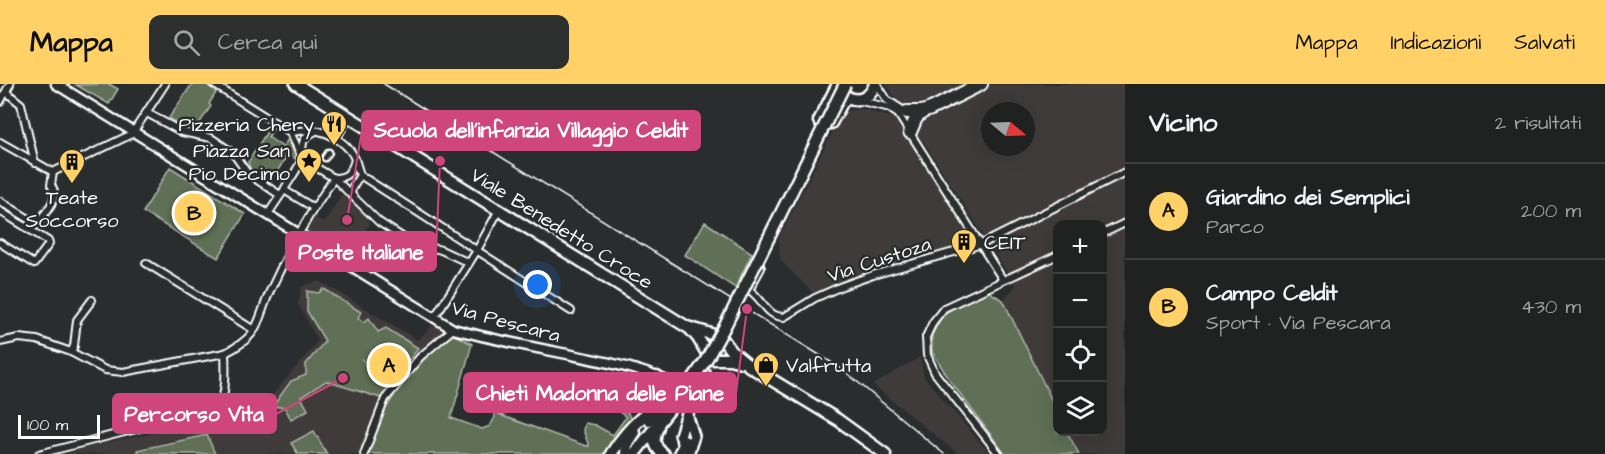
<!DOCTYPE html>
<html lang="it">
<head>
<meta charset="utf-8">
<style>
  :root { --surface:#202222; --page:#2d2f2f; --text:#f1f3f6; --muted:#a2a4a5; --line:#3d3f40; --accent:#ffd166 }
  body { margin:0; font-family:"Architects Daughter",sans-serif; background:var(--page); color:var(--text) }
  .controls { position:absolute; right:18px; bottom:18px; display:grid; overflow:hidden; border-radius:12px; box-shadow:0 6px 24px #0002 }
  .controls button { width:54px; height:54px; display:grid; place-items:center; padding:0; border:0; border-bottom:2px solid var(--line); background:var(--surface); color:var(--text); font:30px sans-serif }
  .compass { position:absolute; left:981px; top:18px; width:54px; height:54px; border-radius:50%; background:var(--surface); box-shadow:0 6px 24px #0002; rotate:109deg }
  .scale { position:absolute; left:18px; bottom:15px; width:82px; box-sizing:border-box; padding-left:6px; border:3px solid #fff; border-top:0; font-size:16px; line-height:21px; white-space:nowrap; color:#fff; -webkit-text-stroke:4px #2a2d2e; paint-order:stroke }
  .you { position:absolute; left:538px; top:201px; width:21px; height:21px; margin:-15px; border:4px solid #fff; border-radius:50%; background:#1a73e8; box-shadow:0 0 0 9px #1a73e833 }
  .badge { display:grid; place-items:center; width:39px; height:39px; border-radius:50%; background:var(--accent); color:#111; font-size:20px; font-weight:700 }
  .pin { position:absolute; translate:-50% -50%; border:3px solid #fff; box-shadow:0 2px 6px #0006 }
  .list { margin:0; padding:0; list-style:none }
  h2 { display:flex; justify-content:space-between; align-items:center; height:78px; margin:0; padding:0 24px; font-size:26px }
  h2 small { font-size:20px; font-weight:400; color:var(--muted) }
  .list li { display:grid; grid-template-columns:39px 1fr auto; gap:18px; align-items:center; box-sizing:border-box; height:96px; padding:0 24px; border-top:2px solid var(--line) }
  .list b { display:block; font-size:22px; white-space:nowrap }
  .list p { margin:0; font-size:20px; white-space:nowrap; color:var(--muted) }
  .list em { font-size:20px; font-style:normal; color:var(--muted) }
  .icon { flex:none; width:33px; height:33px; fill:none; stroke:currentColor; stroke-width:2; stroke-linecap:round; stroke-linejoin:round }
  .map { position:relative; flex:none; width:1125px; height:370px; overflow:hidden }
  header { display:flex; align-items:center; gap:36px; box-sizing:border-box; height:84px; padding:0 30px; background:var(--accent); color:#111 }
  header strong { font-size:28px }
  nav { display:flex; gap:33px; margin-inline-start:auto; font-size:21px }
  .search { width:420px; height:54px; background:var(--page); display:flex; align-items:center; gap:15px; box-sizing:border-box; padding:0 21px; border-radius:12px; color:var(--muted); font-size:22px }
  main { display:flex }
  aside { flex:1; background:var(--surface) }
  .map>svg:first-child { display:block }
  .built { fill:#3f3b3b; fill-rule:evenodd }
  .green { fill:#5f6f57; stroke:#afb7ab; stroke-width:1.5 }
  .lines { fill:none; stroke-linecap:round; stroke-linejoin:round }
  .pedestrian-casing { stroke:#fff; stroke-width:9 }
  .minor-casing { stroke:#fff; stroke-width:10 }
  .tertiary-casing { stroke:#fff; stroke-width:13 }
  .secondary-casing { stroke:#fff; stroke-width:14 }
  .primary-casing { stroke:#fff; stroke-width:15 }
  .motorway-casing { stroke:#fff; stroke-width:16 }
  .pedestrian { stroke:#2a2d2e; stroke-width:4.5 }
  .minor { stroke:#2a2d2e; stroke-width:6 }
  .tertiary { stroke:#2a2d2e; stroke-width:8 }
  .secondary { stroke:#2a2d2e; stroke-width:9 }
  .primary { stroke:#2a2d2e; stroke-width:10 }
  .motorway { stroke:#2a2d2e; stroke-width:12 }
  .rail { stroke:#fff; stroke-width:1.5 }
  .primary-bridge-casing { stroke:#fff; stroke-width:15; stroke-linecap:butt }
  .primary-bridge { stroke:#2a2d2e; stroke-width:10 }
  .labels { text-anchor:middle; stroke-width:5; stroke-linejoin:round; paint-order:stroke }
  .poi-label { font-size:20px; fill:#fff; stroke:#2a2d2e; text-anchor:end }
  .street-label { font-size:20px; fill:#fff; stroke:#2a2d2e }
  .leader { fill:none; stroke:#ce467c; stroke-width:2 }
  .callout-dot { fill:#ce467c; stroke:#2a2d2e; stroke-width:2 }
  .callout { fill:#ce467c; stroke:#ce467c; stroke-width:2 }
  .callout-label { font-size:21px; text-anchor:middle; font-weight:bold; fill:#fff }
</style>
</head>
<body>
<header>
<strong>Mappa</strong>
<div class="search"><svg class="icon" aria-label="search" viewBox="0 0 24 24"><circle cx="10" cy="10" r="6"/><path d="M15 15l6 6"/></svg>Cerca qui</div>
<nav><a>Mappa</a><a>Indicazioni</a><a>Salvati</a></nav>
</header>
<main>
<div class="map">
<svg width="1125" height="370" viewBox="0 0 1125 370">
  <rect width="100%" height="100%" fill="#2a2d2e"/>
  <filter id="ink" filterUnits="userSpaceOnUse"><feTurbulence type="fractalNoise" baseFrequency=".0167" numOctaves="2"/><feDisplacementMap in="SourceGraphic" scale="12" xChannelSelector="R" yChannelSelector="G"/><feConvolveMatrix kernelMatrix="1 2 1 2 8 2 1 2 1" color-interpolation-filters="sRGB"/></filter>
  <g filter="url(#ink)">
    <!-- built -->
    <g class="built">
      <path d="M886,0h239v370h-46l-12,-22h35v-207h-44l-1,186 -54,-111 13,-14 -91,-142 -8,-8 1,-3zM990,27h36v36h-36z"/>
      <path d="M862,25l35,10 79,122 -104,31 -58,22 -34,-34 -1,-22 64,-127z"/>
      <path d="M342,110l18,15 10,14 -21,34 -45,-27 9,-14 11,7z"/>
      <path d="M320,197l98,59 16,-16 38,20 -21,73 46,18 17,19h-450l27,-8 131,-27 4,-9h34l58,-69 -20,-37 4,-18z"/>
      <path d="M920,273l4,20 66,77h-32l-85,-69z"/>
    </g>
    <!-- green -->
    <g class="green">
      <path d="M109,0l9,5 -9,15 -33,-19z"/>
      <path d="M192,0h13l12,7 -8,13 2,2 -16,24 -12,-3 -14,-9z"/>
      <path d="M271,41l4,2 -7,10 15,10 5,-8 9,21 -9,-6 -18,29 -19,-12 -3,-9z"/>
      <path d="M170,83l75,47 -27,44 -75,-46z"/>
      <path d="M705,138l47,31 -17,35 -50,-33z"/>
      <path d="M324,205l37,23 -3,6 6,4 5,-4 9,14 8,-4 32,20 -24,33 -32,-22 29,23 -10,16 -55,-17 -25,16 7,13 -17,9 -6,-11 -12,-2 18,-25 15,-6v-11l19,-23 -18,-30v-20l11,2z"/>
      <path d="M989,208l14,8 54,111 1,21h9l12,22h-74l-56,-75 -17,-27v-17l10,-19 16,-12z"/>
      <path d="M451,249l21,11 -21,74 31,11 8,-3 5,-9 -2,-6 12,6 81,29h3l-6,-16 2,-7 10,2 18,10 13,-18 -20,-15c11,1 24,8 25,20l-21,32h-247l6,-9 17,-37 28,-43z"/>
      <path d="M314,347l13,23h-29l-7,-11z"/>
      <path d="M207,351l8,19h-77l-1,-4z"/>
    </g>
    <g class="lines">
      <defs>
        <path id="pedestrian" d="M325,74l4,-6"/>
        <g id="minor">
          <path d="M213,0l77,48 11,23"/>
          <path d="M877,0l10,16 14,9"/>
          <path d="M6,8l15,12 14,59"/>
          <path d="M861,17l46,11"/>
          <path d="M0,18l10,-18"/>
          <path d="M892,26l6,4 105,166"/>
          <path d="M147,29l35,19 29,6 22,15 15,21 32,21"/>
          <path d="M290,48c9,-1 20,-3 29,-1 14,3 31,15 36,28 -3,13 -8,19 -21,19l-32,-19"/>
          <path d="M314,48c-17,8 -9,16 -13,28 -3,10 -12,20 -17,30l30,18 20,-30"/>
          <path d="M336,55l13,-22"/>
          <path d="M0,58l53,30 79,-38 33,-50"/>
          <path d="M355,75l5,16 211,136"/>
          <path d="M334,94l45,44 31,20 31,8 28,13"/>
          <path d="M351,111l1,-7 8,-13"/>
          <path d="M0,117l37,23c8,-12 24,-25 14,-39l2,-13"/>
          <path d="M0,127l48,30 1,3 -15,20 -34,-21"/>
          <path d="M268,130l14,-21"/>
          <path d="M1102,150l23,-11"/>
          <path d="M758,176l3,8 -12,22c14,8 17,27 35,27l31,-19 27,-12 31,-11 109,-31 143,-72"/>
          <path d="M146,179l108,67"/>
          <path d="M434,234l42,-66 23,-42"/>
          <path d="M0,258l19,-4 18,2 34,12 34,18 18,2 102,-19c36,-18 31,-30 45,-62 13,-28 28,-57 44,-83"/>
          <path d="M71,268l3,-6 3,-26 15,-20"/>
          <path d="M39,370l105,-27 68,-9c15,-14 14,-46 13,-65"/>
          <path d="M364,370l21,-55 35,-42 33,-28"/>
          <path d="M999,370l-64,-81 -8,-18 -1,-18 7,-15 11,-14 114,-53"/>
        </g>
        <path id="tertiary" d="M56,0l397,245c34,9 69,16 104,23 43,9 90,16 128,38"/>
        <g id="secondary">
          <path d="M689,317l-5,-4 1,-6 4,-3 4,1 11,-18"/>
          <path d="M687,330l-7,21 3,6 5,1"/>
          <path d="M688,370l6,-18 -6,-19 1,-16"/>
        </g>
        <g id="primary">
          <path d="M296,0l391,243 34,10 11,15 17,14 89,54 47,34"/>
          <path d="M839,0c6,21 30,20 36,0"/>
          <path d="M819,37l19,-37"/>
          <path d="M831,39l11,-20 5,-6"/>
          <path d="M690,245l8,9 11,19 4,2h17l11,3"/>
          <path d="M657,293l5,12 -1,13"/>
          <path d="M649,336l29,-20"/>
          <path d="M658,343c-5,11 -5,19 5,27"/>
          <path d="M611,370c18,-29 42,-50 74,-63"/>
          <path d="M626,370l1,-11 7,-11"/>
          <path d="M634,370l36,-45"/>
          <path d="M679,370l4,-7 -1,-7"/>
        </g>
        <g id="motorway">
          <path d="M907,28h15l9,-3 50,-25"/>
          <path d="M910,48l6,-14 6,-6"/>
        </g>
      </defs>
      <!-- pedestrian casing -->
      <use href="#pedestrian" class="pedestrian-casing"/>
      <!-- minor casing -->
      <use href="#minor" class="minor-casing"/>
      <!-- tertiary casing -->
      <use href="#tertiary" class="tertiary-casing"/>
      <!-- secondary casing -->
      <use href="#secondary" class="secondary-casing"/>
      <!-- primary casing -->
      <use href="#primary" class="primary-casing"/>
      <!-- motorway casing -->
      <use href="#motorway" class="motorway-casing"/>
      <!-- pedestrian -->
      <use href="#pedestrian" class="pedestrian"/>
      <!-- minor -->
      <use href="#minor" class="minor"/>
      <!-- tertiary -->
      <use href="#tertiary" class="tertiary"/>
      <!-- secondary -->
      <use href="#secondary" class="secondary"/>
      <!-- primary -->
      <use href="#primary" class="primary"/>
      <!-- motorway -->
      <use href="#motorway" class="motorway"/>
      <!-- rail -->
      <path class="rail" d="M384,0l458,285 102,85"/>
      <defs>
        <path id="primary-bridge" d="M678,316l28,-40 19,-34 120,-242"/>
      </defs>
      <!-- primary-bridge casing -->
      <use href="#primary-bridge" class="primary-bridge-casing"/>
      <!-- primary-bridge -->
      <use href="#primary-bridge" class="primary-bridge"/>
    </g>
  </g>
  <!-- icons -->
  <defs>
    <symbol id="restaurant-pin" viewBox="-11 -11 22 30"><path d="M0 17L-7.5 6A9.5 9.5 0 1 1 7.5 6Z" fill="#ffd166" stroke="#2a2d2e"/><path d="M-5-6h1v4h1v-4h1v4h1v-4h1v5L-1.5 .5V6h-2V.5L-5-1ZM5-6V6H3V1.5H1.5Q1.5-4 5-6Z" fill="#111"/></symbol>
    <symbol id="sight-pin" viewBox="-11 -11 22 30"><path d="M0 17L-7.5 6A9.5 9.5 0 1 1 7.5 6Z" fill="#ffd166" stroke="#2a2d2e"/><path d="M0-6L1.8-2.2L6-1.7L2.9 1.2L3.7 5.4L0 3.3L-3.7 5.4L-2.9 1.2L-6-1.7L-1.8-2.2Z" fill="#111"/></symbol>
    <symbol id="building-pin" viewBox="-11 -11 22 30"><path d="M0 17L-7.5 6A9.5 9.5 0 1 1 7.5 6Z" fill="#ffd166" stroke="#2a2d2e"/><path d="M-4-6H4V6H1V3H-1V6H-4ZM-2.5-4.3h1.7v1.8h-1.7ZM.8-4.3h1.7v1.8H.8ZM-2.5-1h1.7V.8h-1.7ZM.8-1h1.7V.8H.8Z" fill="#111"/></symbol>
    <symbol id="shop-pin" viewBox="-11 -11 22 30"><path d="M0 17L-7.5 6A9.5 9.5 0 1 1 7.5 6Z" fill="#ffd166" stroke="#2a2d2e"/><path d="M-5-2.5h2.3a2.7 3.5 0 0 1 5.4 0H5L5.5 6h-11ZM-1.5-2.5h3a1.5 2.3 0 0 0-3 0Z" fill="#111"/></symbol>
  </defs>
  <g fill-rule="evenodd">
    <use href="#restaurant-pin" x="319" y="25" width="30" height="40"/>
    <use href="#sight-pin" x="294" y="62" width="30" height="40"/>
    <use href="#building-pin" x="57" y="63" width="30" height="40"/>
    <use href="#building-pin" x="949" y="143" width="30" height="40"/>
    <use href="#shop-pin" x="751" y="266" width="30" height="40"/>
  </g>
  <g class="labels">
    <!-- poi labels -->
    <g class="poi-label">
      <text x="314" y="47">Pizzeria Chery</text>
      <text x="290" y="73">Piazza San<tspan x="290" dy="23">Pio Decimo</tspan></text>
      <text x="72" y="120" text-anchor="middle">Teate<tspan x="72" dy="23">Soccorso</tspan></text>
      <text x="984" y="165" text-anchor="start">CEIT</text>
      <text x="786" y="288" text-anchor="start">Valfrutta</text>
    </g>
    <!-- street labels -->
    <g class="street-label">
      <text transform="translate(562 144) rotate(32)" y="7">Viale Benedetto Croce</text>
      <text transform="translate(879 175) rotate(-18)" y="7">Via Custoza</text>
      <text transform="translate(506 237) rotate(15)" y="7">Via Pescara</text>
    </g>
  </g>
  <!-- callouts -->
  <path class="leader" d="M347 136L362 46M440 77L436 168M747 225L736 309M343 294L276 330"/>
  <g class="callout-dot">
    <circle cx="347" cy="136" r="6"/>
    <circle cx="440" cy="77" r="6"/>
    <circle cx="747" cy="225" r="6"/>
    <circle cx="343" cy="294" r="6"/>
  </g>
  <g class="callout">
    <rect x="362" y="27" width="338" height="39" rx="6"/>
    <rect x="286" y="148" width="150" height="39" rx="6"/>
    <rect x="464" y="289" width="272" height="39" rx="6"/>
    <rect x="113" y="310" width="163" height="39" rx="6"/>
  </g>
  <g class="callout-label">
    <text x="531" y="53">Scuola dell'infanzia Villaggio Celdit</text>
    <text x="361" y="175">Poste Italiane</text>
    <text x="600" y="316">Chieti Madonna delle Piane</text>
    <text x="194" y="337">Percorso Vita</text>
  </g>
</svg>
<div class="controls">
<button>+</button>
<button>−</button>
<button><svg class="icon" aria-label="locate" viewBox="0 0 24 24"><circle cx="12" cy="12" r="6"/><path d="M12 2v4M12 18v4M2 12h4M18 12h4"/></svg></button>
<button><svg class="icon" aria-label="layers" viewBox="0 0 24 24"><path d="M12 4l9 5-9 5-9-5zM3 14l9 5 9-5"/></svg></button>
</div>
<svg class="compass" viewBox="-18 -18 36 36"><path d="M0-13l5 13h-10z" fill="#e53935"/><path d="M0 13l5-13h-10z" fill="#a2a4a5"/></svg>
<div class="scale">100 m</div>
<div class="you"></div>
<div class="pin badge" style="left:389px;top:281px">A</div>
<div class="pin badge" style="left:194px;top:129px">B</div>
</div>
<aside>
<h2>Vicino<small>2 risultati</small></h2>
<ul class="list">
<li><span class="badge">A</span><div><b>Giardino dei Semplici</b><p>Parco</p></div><em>200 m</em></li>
<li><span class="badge">B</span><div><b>Campo Celdit</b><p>Sport · Via Pescara</p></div><em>430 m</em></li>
</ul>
</aside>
</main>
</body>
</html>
